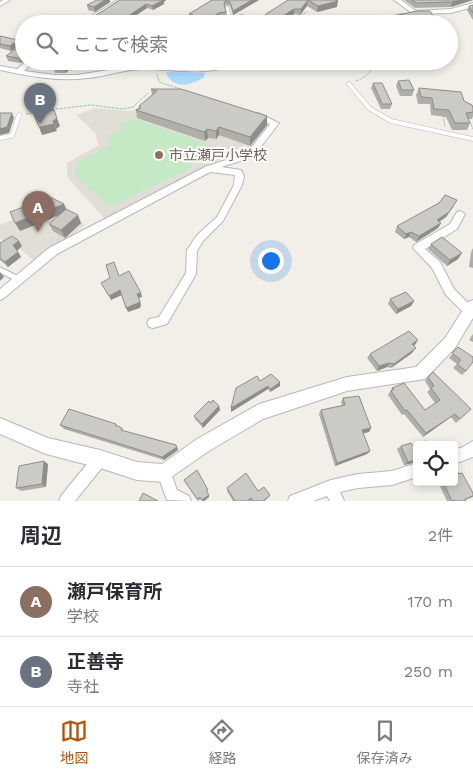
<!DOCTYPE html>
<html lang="ja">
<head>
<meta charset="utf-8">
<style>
  :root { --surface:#fff; --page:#f2f2f3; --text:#2b2b33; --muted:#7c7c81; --line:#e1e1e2; --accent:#b45309 }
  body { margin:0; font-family:"Work Sans","Noto Sans JP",sans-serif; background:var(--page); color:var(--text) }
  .controls { position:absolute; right:15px; bottom:15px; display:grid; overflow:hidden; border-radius:5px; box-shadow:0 2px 8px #0003 }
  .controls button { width:45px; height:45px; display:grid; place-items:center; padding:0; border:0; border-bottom:1px solid var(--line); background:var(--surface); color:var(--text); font:25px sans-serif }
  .you { position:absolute; left:270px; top:260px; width:18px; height:18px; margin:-12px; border:4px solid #fff; border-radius:50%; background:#1a73e8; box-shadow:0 0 0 8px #1a73e833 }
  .badge { display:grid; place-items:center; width:32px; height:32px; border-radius:50%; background:var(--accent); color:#fff; font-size:16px; font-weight:700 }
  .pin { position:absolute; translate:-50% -41px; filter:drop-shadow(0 1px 2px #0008) }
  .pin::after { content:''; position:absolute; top:26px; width:18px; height:15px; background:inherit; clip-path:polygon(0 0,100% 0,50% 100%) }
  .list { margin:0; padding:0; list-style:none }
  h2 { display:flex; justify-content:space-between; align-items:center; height:65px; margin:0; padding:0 20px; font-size:21px }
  h2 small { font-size:16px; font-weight:400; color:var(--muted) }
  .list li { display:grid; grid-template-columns:32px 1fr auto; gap:15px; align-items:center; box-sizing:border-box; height:70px; padding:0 20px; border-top:1px solid var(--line) }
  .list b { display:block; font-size:19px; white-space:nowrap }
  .list p { margin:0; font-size:16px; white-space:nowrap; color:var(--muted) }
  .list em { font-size:16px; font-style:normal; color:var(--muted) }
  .icon { flex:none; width:28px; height:28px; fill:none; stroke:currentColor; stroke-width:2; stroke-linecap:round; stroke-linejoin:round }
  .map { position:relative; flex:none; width:473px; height:501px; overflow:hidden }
  .search { position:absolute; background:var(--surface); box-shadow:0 2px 8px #0003; left:15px; right:15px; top:15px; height:55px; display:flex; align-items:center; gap:12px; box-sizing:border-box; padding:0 18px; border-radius:28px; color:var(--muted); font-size:19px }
  .sheet { height:205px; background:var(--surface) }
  nav { display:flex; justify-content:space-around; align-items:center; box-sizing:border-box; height:70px; border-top:1px solid var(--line); background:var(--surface); font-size:14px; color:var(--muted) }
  nav a { display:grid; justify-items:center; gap:2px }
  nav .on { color:var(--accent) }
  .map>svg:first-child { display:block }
  .education { fill:#e1ded6 }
  .green { fill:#c5e8c5 }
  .water { fill:#aadaff }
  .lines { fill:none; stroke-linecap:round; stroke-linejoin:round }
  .service-far2-casing { stroke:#b5b8bc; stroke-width:4.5 }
  .service-far1-casing { stroke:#b5b8bc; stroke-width:5 }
  .service-casing { stroke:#b5b8bc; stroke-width:7 }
  .minor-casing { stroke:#b5b8bc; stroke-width:2 }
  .tertiary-casing { stroke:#b5b8bc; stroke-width:2 }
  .path { stroke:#9cc7a9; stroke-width:1; stroke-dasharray:3 1; stroke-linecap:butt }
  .service-far2 { stroke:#fff; stroke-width:3 }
  .service-far1 { stroke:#fff; stroke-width:4 }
  .service { stroke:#fff; stroke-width:5 }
  .minor { fill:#fff; fill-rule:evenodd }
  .tertiary { fill:#fff; fill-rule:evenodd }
  .wall { fill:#afaea9 }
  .shaded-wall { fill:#8f8d8a }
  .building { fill:#cccac5; stroke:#8f8d8a }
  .education-dot { fill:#8d6e63; stroke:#fff; stroke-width:2 }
  .labels { text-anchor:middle; stroke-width:4; stroke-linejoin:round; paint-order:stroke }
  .education-label { font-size:14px; fill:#785e54; stroke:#fff; text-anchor:start }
</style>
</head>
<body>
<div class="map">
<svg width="473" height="501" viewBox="0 0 473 501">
  <rect width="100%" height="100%" fill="#f1efe8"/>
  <!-- education -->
  <g class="education">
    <path d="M151,98l120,25 -24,31 -19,2 -123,63 -38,-42v-14l32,-18 -4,-12 -19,-18 20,-7 36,3z"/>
    <path d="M55,203l10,3 20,19 -48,38 -26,-21 -5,3 -6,-7v-13z"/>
  </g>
  <!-- green -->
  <path class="green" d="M134,119l73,25 -1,8 -18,9 4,6 -82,40 -35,-31 2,-14 33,-17 -4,-9 17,-7 -4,-5z"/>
  <!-- water -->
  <path class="water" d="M166,72l39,1 -1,4c-11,8 -32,14 -38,-5z"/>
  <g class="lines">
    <defs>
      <path id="service-far2" d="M227,8l3,10"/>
      <g id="service-far1">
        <path d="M349,84l20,24 22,13 82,18"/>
        <path d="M0,138l12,-2 7,-21"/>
      </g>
      <path id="service" d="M0,270l18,9"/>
      <g id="minor">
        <path d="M3,0h7l-10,6v-4z"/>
        <path d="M118,0h7l-39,24h-8z"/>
        <path d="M394,0h7l15,11 35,-2 22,-6v4l-22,6 -38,1z"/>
        <path d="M402,14l3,2 -1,1 -33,7h-13z"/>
        <path d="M242,15l18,9c-9,0 -14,-5 -20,-5 -9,0 -18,5 -28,5l8,-4z"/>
        <path d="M27,61h7l-10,10 31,4h22l57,-9 67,1 28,-6h10c-28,18 -67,7 -98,8 -18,1 -35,7 -53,9 -30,4 -59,-2 -88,-8v-4l17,3z"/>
        <path d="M252,113h6l21,10 -26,34 -32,10 20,3 3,6 -2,9 -19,36 -20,20 -6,10 -1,23 -29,50 -14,4 -4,-1 -2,-4 2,-4 10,-2 27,-44 1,-23 10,-15 20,-18 17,-32 1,-10 -25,-3 -153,82 -53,44 -4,2v-11l49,-41 156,-81 42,-14 23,-29 -18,-7z"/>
        <path d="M460,211l5,3 -8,15 -32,20 15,13 14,27 19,19v6l-4,2 -4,-2 -19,-19 -14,-27 -19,-20 1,-3 36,-21 7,-12z"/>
        <path d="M473,441v16l-19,7v-14l9,-3z"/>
        <path d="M100,452l5,2 2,5 -2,5 -30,37h-16l2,-5 34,-42z"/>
        <path d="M417,463v14l-25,8 -34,3 -18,4 4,9h-14l-3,-5 -14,5h-25l2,-5 41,-16 27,-6 34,-3z"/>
        <path d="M164,466l5,2 8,22 12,6 2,5 -24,-1 -10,-27 2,-5z"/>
      </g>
      <path id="tertiary" d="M473,300v18l-18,30 -30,31 -78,12 -84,28 -54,32 -45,31 -27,-2 -37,-12 -54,-14 -46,-20v-16l48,20 52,12 37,12 25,2 35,-25 62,-35 88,-27 69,-10 29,-29 23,-36z"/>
    </defs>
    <!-- service-far2 casing -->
    <use href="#service-far2" class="service-far2-casing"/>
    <!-- service-far1 casing -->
    <use href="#service-far1" class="service-far1-casing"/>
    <!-- service casing -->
    <use href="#service" class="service-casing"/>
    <!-- minor casing -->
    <use href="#minor" class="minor-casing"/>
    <!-- tertiary casing -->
    <use href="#tertiary" class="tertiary-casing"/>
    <!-- path -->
    <g class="path">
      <path d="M286,24l22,-13"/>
      <path d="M157,74l2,8 22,7"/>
      <path d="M356,81c10,-4 17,-8 17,-20"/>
      <path d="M48,110l43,-5 32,4 10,-2 15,-14"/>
      <path d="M26,114l10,-2"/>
      <path d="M443,115l2,12"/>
      <path d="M468,122h2l3,7"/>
    </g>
    <!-- service-far2 -->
    <use href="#service-far2" class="service-far2"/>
    <!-- service-far1 -->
    <use href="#service-far1" class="service-far1"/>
    <!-- service -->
    <use href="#service" class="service"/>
    <!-- minor -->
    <use href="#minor" class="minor"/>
    <!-- tertiary -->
    <use href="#tertiary" class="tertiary"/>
  </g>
  <!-- wall -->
  <g class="wall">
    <path d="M103,0h7v2l-15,10 -7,-2 -1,-5z"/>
    <path d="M120,0h46l-2,2v2l-11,6 -6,-2 -15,10v2l-5,4h-21l-12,-3 -1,-4z"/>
    <path d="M212,0h47l-26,15 -3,-9 -4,-1 -2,2 2,5v5h-7l-10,7h-4l-15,-5 -1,-5z"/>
    <path d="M288,0h47l2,7 -20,5 -10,-6 -7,9 -6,-1 -15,10h-17l1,-2v-5z"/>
    <path d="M404,0h69l-22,7 -36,1z"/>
    <path d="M473,5v15l-6,-10 2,-4z"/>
    <path d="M389,17l49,7h-49l-1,-2z"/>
    <path d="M0,36l20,9 -9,6 -11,-3z"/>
    <path d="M24,50v11l-3,2 -13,-2 -2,-5z"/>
    <path d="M51,61h18l2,6 -5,6h-11z"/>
    <path d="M398,81l16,9 -2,6h-12l-4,-10z"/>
    <path d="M373,83l19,21 -2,5h-9l-10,-21z"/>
    <path d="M419,88l45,13 9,7v8l-1,3h-4l2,4 -3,7h-15l-6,-13 -15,-2 -1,-11h-12l-2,-9z"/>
    <path d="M151,89l116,36 -17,21 -31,-11 -3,4 -8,-1 -3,3 -68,-23 -1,-8 3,-2v-2l13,-11z"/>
    <path d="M64,204l2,5 15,14 -16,15 -12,-7 -4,-7 10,-9 -39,16z"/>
    <path d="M454,206l-8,11 -7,5 2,1 -3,5 -22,14 -7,-5 -5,2 -9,-7 2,-6z"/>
    <path d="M0,243l22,3 -5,4 4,7 -13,10 -8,-7z"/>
    <path d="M431,244l27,15 -11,7 -19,-17z"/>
    <path d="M473,248v20l-4,-1 2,-15z"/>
    <path d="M390,299l24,2 -3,5 -15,8 -8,-10z"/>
    <path d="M473,334v8l-4,-2z"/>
    <path d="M415,345l-1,1 -2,7 -21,15 -4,-1 -10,4 -10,-13 3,-4z"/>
    <path d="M458,347l8,24 -4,4 -9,-7 4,-4 -8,-6z"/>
    <path d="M428,377l43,32 -15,14 -5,-6 -28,20 -19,-23 -2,1 -14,-20 4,-7 33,22 10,-7 -8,-11 3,-3 -5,-8z"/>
    <path d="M260,381l20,1v4l-10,6 -2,-3 -37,23z"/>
    <path d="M343,398l28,30 -2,4 -6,1 7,18 -3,3 -32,12 -16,-52 2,-4 21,-4 -1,-4z"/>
    <path d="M211,403l8,3 1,4 -17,18 -8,-9 -1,-3z"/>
    <path d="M116,424l2,2 4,2 2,3 52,14 2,5 -14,10 -100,-31 -4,-4z"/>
    <path d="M417,445v17l-13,3 -7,-16 4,-3z"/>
    <path d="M48,464l-2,23 -25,4 -5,-3z"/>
    <path d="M184,480l25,13h-1l1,4 -5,4h-2l-1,-2 -3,2 -13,-19z"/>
    <path d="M438,482h16l19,15 -8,3 1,1h-19z"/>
    <path d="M227,488l31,3 12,4 -1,2 -4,4h-32l-6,-10z"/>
  </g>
  <!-- shaded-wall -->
  <g class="shaded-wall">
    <path d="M105,0h5v2l-15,10 -1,-5z"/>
    <path d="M161,0h5l-2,2v2l-11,6 -1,-4z"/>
    <path d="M252,0h7l-26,15v-4z"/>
    <path d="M308,0l-1,6 -7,9 1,-6z"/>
    <path d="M460,0h13l-22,7 1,-5z"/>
    <path d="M338,1l-1,6 -20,5 1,-6z"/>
    <path d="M146,4l1,4 -15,10v2l-5,4h-6l9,-9z"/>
    <path d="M294,9v5l-15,10h-9z"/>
    <path d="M219,13v4l-10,7h-1v-4z"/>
    <path d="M18,40l2,5 -9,6 -1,-5z"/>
    <path d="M24,54v7l-3,2 -2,-5z"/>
    <path d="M63,61h6l2,6 -5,6z"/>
    <path d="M12,113l2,5 -5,15 -9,2v-6z"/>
    <path d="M267,116v9l-17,21v-9z"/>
    <path d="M57,118l3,8 -4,3 -3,-8z"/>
    <path d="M54,124l3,7 -15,4 -3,-8z"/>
    <path d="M219,127v8l-3,4v-8z"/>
    <path d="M207,129l1,9 -3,3 -1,-9z"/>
    <path d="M457,200l-11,17 -12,8 3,-5z"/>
    <path d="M64,204l3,8 -47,19 -5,-8z"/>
    <path d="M78,215l3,8 -16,15 -4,-8z"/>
    <path d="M441,223l-3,5 -22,14 3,-6z"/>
    <path d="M411,232l-2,5 -5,2 2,-5z"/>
    <path d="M19,241l3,5 -5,5 -4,-6z"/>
    <path d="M18,252l3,5 -13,10 -3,-5z"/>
    <path d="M462,253l-4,6 -11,7 3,-6z"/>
    <path d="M0,272l4,5 -4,4z"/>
    <path d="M120,290l2,5 -11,5 -2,-4z"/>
    <path d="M141,293l1,4 -4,1 -1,-4z"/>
    <path d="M140,301l1,4 -1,3 -12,4 -2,-4z"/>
    <path d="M414,301l-3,5 -15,8 2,-5z"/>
    <path d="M418,340l-3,5 -6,4 3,-5z"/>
    <path d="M416,348l-4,5 -21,15 3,-4z"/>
    <path d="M389,363l-2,4 -10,4 2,-5z"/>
    <path d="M280,382v4l-10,6 1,-3z"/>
    <path d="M268,386v3l-37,23v-4z"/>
    <path d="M219,406l1,4 -17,18 -1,-4z"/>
    <path d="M455,414l-4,3 -28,20 3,-4z"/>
    <path d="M371,428l-2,4 -9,2 2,-4z"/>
    <path d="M177,447l1,3 -14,10 -2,-3z"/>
    <path d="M370,451l-3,3 -32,12 2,-3z"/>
    <path d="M417,460v2l-13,3 4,-3z"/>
    <path d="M44,461l4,3 -2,23 -4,-3z"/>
    <path d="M209,495v2l-5,4h-2v-1z"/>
  </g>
  <!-- building -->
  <g class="building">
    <path d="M97,0h8l-11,7 -7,-2z"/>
    <path d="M120,0h43l-11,6 -6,-2 -16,11 2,1 -12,7 -27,-6z"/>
    <path d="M212,0h40l-19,11 -3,-9 -5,-1 -1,3 2,8 -7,1 -11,7 -19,-6z"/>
    <path d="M288,0h47l3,1 -20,5 -10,-6 -7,9h-7l-24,15h-8l4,-6 -3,-1 3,-3z"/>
    <path d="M412,0h48l-8,2 -36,1z"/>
    <path d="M473,5v8l-4,-7z"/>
    <path d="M417,11h13l8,13h-29l-1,-2 -15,1 -4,-6z"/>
    <path d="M0,36l18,4 -8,6 -10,-2z"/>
    <path d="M15,49l9,1v4l-5,4 -13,-2z"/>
    <path d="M409,80l5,10h-12l-4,-9z"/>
    <path d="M373,83h9l10,21h-10z"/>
    <path d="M419,88l42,4 3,9 8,4 1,3v4l-7,1 4,10h-15l-6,-13 -15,-1 -2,-11 -11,-1z"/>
    <path d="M151,89h30l86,27 -17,21 -31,-10 -3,4 -9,-2 -3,3 -68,-22 5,-2 -2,-2 18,-15z"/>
    <path d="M50,108l1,2h3l3,8 -4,3 1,3 -15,3 -6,-15z"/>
    <path d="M0,113h12l-5,14 -7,2z"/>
    <path d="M445,195l12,5 -8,12 -12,8 4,3 -22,13 -8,-4 -5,2 -9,-8 42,-23z"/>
    <path d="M50,197l14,7 -49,19 -5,-11z"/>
    <path d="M66,209l12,6 -17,15 -12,-6z"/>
    <path d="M12,236l7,5 -6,4 5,7 -13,10 -5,-4v-15z"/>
    <path d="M442,237l20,16 -12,7 -19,-16z"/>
    <path d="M114,262l5,14 10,-5 12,22 -4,1 3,7 -2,2 -12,5 -6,-18 -11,6 -8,-13 9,-5 -4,-13z"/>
    <path d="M406,292l8,9 -16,8 -8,-10z"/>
    <path d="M409,331l9,9 -6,4 4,4 -22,16 -5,-1 -10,3 -9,-12z"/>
    <path d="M458,347l15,10v5l-7,9 -9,-7 4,-4 -9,-7z"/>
    <path d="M433,372l38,37 -11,10 -5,-5 -29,19 -19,-23 -2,1 -14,-20 3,-2 -2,-1 12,-5 21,27 15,-10 -9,-12 3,-2 -6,-9z"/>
    <path d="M271,374l9,8 -9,7 -3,-3 -37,22 5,-20 21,-12 3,5z"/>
    <path d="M359,396l12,32 -9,2 8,21 -33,12 -16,-53 24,-5 -2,-7z"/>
    <path d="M213,400l6,6 -17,18 -8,-8 15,-15 2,2z"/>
    <path d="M69,409l47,15 -1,1 7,3 -1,2 55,15 1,2 -15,10 -102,-32z"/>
    <path d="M426,441l1,4h-10v15l-9,2 -7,-16 10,-3 1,2z"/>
    <path d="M44,461l-2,23 -26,4 3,-22z"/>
    <path d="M197,470l11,20 -2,1 3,4 -7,5 -2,-3 -3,2 -13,-19z"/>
    <path d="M458,472l1,2 3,-1 11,20v3l-8,3 1,2h-11v-1l-3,1 -9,-19h11v-9z"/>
    <path d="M246,473l12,18 6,-4 6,8 -7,6h-10l-2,-3 -4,3h-12l-8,-13z"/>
    <path d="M143,493l15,8h-19z"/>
  </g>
  <!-- markers -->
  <circle class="education-dot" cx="159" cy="155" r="5"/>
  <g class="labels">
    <!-- education labels -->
    <g class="education-label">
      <text x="169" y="160">市立瀬戸小学校</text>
    </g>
  </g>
</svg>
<div class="controls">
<button><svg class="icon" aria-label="locate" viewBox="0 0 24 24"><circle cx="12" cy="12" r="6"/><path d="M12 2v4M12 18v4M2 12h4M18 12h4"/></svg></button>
</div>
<div class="you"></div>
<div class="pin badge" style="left:38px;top:232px;background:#8d6e63">A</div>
<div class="pin badge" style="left:40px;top:124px;background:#6b7280">B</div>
<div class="search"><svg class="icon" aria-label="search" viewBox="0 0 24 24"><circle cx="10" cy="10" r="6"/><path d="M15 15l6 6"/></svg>ここで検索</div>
</div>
<section class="sheet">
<h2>周辺<small>2件</small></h2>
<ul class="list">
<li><span class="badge" style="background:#8d6e63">A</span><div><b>瀬戸保育所</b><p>学校</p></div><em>170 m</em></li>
<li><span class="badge" style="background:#6b7280">B</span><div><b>正善寺</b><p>寺社</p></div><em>250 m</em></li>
</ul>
</section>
<nav>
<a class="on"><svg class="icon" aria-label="map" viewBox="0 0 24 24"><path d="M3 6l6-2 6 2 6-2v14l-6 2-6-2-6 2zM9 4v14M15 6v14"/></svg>地図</a>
<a><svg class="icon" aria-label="directions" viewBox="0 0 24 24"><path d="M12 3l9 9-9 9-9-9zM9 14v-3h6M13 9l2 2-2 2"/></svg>経路</a>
<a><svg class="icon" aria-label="saved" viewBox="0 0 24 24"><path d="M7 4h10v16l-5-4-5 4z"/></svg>保存済み</a>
</nav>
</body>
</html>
